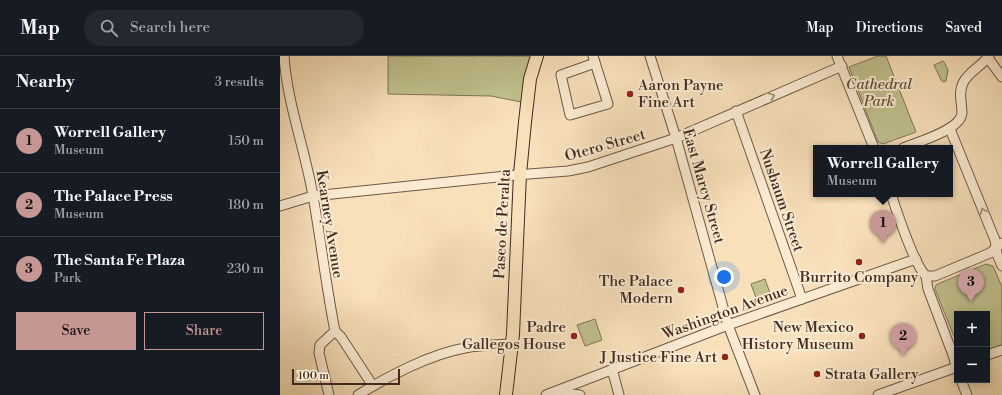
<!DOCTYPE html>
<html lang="en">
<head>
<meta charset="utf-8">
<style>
  :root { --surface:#171b24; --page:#242831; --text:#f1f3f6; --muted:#9ea1a6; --line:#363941; --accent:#c59692 }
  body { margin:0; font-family:"Libre Bodoni",serif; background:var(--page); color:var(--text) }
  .controls { position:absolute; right:12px; bottom:12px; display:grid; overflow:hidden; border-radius:0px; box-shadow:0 2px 10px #0003 }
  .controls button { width:36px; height:36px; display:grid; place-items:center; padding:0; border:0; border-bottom:1px solid var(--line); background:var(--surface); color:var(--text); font:20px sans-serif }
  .scale { position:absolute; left:12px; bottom:10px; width:108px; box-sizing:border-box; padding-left:4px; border:2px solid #402c22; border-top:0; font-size:11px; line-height:14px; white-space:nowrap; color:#402c22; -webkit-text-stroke:3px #faebd2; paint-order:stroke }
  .you { position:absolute; left:444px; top:221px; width:14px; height:14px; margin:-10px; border:3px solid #fff; border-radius:50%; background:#1a73e8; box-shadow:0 0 0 6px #1a73e833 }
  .badge { display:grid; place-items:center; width:26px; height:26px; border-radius:50%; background:var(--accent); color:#111; font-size:13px; font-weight:700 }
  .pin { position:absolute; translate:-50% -33px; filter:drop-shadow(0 1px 2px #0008) }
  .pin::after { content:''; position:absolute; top:21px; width:14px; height:12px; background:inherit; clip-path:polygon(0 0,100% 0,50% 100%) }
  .popup { position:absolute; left:533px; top:89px; width:140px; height:52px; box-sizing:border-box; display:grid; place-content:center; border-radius:0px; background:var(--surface); filter:drop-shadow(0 1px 3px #0005); font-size:13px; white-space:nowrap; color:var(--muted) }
  .popup b { font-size:15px; color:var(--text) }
  .popup::after { content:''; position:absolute; left:50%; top:100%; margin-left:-8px; border:8px solid transparent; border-top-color:var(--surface) }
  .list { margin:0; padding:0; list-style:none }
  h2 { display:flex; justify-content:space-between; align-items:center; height:52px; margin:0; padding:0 16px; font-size:17px }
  h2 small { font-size:13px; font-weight:400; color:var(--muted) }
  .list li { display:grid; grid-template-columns:26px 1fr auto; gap:12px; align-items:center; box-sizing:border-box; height:64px; padding:0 16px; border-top:1px solid var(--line) }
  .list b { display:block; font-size:15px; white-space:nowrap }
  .list p { margin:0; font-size:13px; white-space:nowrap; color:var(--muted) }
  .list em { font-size:13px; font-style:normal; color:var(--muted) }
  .actions { display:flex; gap:8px; padding:12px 16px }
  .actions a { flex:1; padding:9px 0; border:1px solid var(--accent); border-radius:0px; text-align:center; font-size:14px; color:var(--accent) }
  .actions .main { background:var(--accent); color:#111 }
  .icon { flex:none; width:22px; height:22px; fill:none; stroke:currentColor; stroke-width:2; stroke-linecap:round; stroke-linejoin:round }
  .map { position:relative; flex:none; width:722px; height:339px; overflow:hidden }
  header { display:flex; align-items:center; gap:24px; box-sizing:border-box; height:56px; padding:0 20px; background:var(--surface); border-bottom:1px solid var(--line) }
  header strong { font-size:19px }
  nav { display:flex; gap:22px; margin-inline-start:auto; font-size:14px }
  .search { width:280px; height:36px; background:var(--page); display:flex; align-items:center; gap:10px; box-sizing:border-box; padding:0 14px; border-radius:22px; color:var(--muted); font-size:15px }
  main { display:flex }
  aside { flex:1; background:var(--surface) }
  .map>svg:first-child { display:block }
  .green { fill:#c0c18d; stroke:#807658 }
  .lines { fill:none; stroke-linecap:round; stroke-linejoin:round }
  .minor-casing { stroke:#6e5948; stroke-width:11 }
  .major-casing { stroke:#402c22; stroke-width:14 }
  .minor { stroke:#faebd2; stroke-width:9 }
  .major { stroke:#f8e0ba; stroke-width:12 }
  .oneway { stroke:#9d8c7a }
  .poi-dot { fill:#8f2418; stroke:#faebd2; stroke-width:1.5 }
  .labels { text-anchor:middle; stroke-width:4; stroke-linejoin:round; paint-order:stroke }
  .park-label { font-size:15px; font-style:italic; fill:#60513d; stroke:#faebd2 }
  .poi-label { font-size:15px; fill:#402c22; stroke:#faebd2; text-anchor:end }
  .street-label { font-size:15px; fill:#402c22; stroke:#faebd2 }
</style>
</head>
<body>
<header>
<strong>Map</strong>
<div class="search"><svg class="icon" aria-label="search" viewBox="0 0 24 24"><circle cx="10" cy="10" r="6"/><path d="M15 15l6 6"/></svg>Search here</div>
<nav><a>Map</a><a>Directions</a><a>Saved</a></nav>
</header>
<main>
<aside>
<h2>Nearby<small>3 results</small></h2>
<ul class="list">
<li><span class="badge">1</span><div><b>Worrell Gallery</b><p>Museum</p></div><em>150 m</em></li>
<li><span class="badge">2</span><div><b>The Palace Press</b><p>Museum</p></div><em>180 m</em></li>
<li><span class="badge">3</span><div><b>The Santa Fe Plaza</b><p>Park</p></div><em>230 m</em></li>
</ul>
<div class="actions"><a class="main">Save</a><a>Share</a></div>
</aside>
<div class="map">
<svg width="722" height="339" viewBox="0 0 722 339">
  <rect width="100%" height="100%" fill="#f8e0ba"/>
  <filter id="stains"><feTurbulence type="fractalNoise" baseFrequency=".005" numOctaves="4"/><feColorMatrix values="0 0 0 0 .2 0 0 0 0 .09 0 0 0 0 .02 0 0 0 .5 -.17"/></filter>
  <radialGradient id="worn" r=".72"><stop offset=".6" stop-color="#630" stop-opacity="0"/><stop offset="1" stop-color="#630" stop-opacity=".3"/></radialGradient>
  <!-- green -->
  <g class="green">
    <path d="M108,0h143l-5,15 -5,31 -30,-6 -103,-2z"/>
    <path d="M598,0h8l30,76 -33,12 -5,-2 -29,-75z"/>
    <path d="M663,5l1,1 4,8 -2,11 -3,1 -2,-2 -7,-15z"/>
    <path d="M706,208l7,2 9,21v59l-15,5v-37h-30v30l-22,-55 1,-4 4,-2z"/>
    <path d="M485,223l5,14 -14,5 -5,-14z"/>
    <path d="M315,263l7,21 -17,6 -8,-21z"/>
  </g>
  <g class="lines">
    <defs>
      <g id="minor">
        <path d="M4,0c3,47 21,93 29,140 8,45 13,90 22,135l6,6 32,49"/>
        <path d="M313,0l15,48 -38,11 -9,-40 34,-12"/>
        <path d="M370,0l26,82 52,187 27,70"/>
        <path d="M557,0l37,92"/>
        <path d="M708,2l14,19"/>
        <path d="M456,55l66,188"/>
        <path d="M670,73l45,111 2,14 5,12"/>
        <path d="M623,92c14,-6 58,-18 59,-35 0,-11 -4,-20 1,-30 6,-12 19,-17 26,-27"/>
        <path d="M611,138c6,18 23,71 35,82"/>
        <path d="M0,150l33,-10 203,-21 52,-4 20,-4 88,-29 166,-72"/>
        <path d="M646,220l2,13 25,66 4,14"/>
        <path d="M646,220h9l55,-23 12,-10"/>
        <path d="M707,299l15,-5"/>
        <path d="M332,313l7,26"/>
        <path d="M681,324l6,15"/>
        <path d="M277,336l23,3"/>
        <path d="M49,339l-10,-42 1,-8 15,-14"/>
        <path d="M78,339c30,-19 73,-41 107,-47 16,-3 31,-3 47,-4"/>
        <path d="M266,339l182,-70 188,-66"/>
        <path d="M598,339l79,-28"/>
      </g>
      <path id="major" d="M226,339l7,-61 7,-160 5,-52 5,-43 7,-23"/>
    </defs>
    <!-- minor casing -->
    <use href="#minor" class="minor-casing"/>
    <!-- major casing -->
    <use href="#major" class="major-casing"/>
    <!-- minor -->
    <use href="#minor" class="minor"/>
    <!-- major -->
    <use href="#major" class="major"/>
  </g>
  <!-- one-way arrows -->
  <defs><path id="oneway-chevron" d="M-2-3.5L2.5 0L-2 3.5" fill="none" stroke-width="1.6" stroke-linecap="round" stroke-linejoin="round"/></defs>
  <g class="oneway">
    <use href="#oneway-chevron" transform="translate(492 40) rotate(-23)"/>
    <use href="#oneway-chevron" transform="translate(703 155) rotate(-112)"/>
  </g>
  <!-- markers -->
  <g class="poi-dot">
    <circle cx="350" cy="38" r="4"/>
    <circle cx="579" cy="206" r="4"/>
    <circle cx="401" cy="234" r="4"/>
    <circle cx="294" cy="280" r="4"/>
    <circle cx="582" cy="280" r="4"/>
    <circle cx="445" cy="301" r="4"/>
    <circle cx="537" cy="318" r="4"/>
  </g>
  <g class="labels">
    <!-- park labels -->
    <g class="park-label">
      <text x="599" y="33">Cathedral<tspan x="599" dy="17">Park</tspan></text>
    </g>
    <!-- poi labels -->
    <g class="poi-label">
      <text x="358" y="34" text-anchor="start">Aaron Payne<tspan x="358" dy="17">Fine Art</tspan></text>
      <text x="579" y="226" text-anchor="middle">Burrito Company</text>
      <text x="393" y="230">The Palace<tspan x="393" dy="17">Modern</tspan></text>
      <text x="286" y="276">Padre<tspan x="286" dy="17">Gallegos House</tspan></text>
      <text x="574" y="276">New Mexico<tspan x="574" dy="17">History Museum</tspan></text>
      <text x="437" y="306">J Justice Fine Art</text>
      <text x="545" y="323" text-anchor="start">Strata Gallery</text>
    </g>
    <!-- street labels -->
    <g class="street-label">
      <text transform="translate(325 89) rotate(-16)" y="5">Otero Street</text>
      <text transform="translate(424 130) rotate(74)" y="5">East Marcy Street</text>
      <text transform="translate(502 144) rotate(71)" y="5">Nusbaum Street</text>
      <text transform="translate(50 168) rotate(81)" y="5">Kearney Avenue</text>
      <text transform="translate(222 168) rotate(-87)" y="5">Paseo de Peralta</text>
      <text transform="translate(445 256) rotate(-20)" y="5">Washington Avenue</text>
    </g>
  </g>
  <rect width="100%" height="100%" filter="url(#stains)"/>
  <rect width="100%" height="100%" fill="url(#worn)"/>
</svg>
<div class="controls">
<button>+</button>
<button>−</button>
</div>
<div class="scale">100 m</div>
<div class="you"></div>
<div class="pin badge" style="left:603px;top:187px">1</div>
<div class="popup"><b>Worrell Gallery</b>Museum</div>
<div class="pin badge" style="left:623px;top:300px">2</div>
<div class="pin badge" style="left:691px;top:246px">3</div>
</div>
</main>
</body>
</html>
